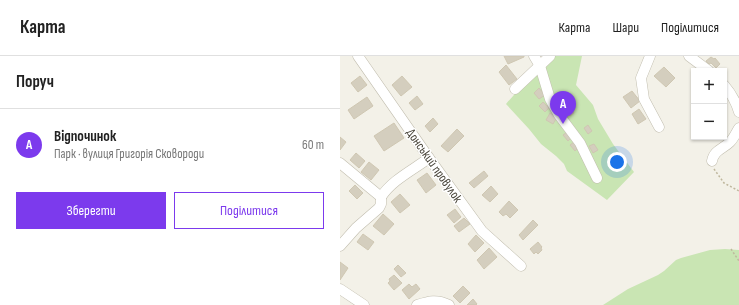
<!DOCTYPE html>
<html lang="uk">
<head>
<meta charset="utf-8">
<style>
  :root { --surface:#fff; --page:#f6f6f6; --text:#222; --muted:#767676; --line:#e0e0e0; --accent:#7c3aed }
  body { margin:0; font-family:"Sofia Sans Condensed",sans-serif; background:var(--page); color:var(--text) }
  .controls { position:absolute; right:12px; top:12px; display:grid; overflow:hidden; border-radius:0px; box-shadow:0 1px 3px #0004 }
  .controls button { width:36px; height:36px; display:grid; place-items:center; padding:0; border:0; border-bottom:1px solid var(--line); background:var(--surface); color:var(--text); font:20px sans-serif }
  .you { position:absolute; left:277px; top:106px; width:14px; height:14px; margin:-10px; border:3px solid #fff; border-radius:50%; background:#1a73e8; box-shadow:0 0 0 6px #1a73e833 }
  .badge { display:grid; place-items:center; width:26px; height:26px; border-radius:50%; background:var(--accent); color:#fff; font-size:13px; font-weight:700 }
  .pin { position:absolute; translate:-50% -33px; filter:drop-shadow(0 1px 2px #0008) }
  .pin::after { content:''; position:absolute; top:21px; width:14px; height:12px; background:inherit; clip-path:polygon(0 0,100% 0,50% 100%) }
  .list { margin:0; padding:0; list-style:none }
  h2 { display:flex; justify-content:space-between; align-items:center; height:52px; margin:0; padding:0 16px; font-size:17px }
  h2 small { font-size:13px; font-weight:400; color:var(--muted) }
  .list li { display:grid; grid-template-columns:26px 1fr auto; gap:12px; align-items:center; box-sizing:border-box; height:72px; padding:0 16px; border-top:1px solid var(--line) }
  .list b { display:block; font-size:15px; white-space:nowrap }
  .list p { margin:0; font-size:13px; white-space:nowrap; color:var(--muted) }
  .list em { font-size:13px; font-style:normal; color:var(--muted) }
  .actions { display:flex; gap:8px; padding:12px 16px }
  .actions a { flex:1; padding:9px 0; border:1px solid var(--accent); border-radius:0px; text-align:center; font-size:14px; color:var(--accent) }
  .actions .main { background:var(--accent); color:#fff }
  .map { position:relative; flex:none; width:399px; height:249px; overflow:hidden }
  header { display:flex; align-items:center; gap:24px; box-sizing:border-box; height:56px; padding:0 20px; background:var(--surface); border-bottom:1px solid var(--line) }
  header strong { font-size:19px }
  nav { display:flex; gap:22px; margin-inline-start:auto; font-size:14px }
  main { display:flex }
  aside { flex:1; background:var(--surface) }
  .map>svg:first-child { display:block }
  .green { fill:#c9e5b3 }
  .building { fill:#d4cebe; stroke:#cfc7b2 }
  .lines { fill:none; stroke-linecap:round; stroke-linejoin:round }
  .minor-casing { stroke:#c1bdae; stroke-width:11 }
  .path { stroke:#bfb79d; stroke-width:1.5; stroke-dasharray:2 2; stroke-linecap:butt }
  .minor { stroke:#fff; stroke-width:10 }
  .labels { text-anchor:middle; stroke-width:3; stroke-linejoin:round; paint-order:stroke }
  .street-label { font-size:13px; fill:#464237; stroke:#fff }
</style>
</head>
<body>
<header>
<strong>Карта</strong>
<nav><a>Карта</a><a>Шари</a><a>Поділитися</a></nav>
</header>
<main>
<aside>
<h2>Поруч<small></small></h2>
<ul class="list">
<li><span class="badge">A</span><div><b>Відпочинок</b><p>Парк · вулиця Григорія Сковороди</p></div><em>60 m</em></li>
</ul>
<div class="actions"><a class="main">Зберегти</a><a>Поділитися</a></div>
</aside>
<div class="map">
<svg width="399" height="249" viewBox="0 0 399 249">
  <rect width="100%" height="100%" fill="#f3f1e8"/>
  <!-- green -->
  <g class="green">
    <path d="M215,0h27l-6,29 17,20 5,14 15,25 21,28 -27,28 -40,-29 -3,-7 -8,-8 -15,-12 -12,-15 -23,-25c15,-18 32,-32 49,-48z"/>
    <path d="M385,193l14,1v55h-136l25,-16 30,-14 6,-4 12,-11 5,-2 29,-8z"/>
  </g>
  <!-- building -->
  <g class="building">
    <path d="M164,0h20v1l-16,7z"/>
    <path d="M371,1l3,2 1,-1 5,6 -4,4 -5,-5 -2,1 -3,-3z"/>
    <path d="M166,9l11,14 -8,6 -10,-13z"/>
    <path d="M324,11l11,11 -9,9 -12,-11z"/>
    <path d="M20,20l7,9 -9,7 -7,-9z"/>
    <path d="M62,20l10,11 -11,9 -9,-11z"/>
    <path d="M199,32l6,7 -6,4 -5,-6z"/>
    <path d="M292,35l8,10 -9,7 -8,-11z"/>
    <path d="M77,40l6,8 -8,6 -6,-7z"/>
    <path d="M27,41l6,9 -19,13 -6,-9z"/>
    <path d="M203,46l6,6 -4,4 -6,-6z"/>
    <path d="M229,51l5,6 -4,3 -5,-6z"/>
    <path d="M299,53l7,10 -8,5 -6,-10z"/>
    <path d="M210,57l7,4 -4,7 -7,-4z"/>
    <path d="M93,62l5,6 -8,8 -5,-6z"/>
    <path d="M54,67l10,15 -20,13 -10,-15z"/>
    <path d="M248,69l4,6 -4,3 -4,-6z"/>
    <path d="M117,73l7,7 -16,16 -7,-6z"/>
    <path d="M227,76l5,5 -4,4 -5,-6z"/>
    <path d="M0,81l6,5 -6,8z"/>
    <path d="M234,86l5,5 -4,4 -5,-6z"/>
    <path d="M254,88l4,6 -5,3 -4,-7z"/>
    <path d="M16,97l9,8 -6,7 -9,-8z"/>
    <path d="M29,106l10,8 -8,10 -10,-8z"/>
    <path d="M144,115l4,5 -14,12 -5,-5z"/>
    <path d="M87,117l9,12 -10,8 -9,-13z"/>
    <path d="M15,129l8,8 -6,6 -8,-8z"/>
    <path d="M151,130l7,8 -8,8 -8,-7z"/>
    <path d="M60,138l10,11 -10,8 -9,-11z"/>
    <path d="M169,145l9,9 -8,8 -4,-4 -3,2 -4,-4z"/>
    <path d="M115,153l6,8 -7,6 -7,-8z"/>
    <path d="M43,158l11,10 -10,11 -11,-9z"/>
    <path d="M124,162l6,6 -11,8 -5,-6z"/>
    <path d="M193,164l5,5 -15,15 -4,-5z"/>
    <path d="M23,178l11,8 -6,8 -11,-8z"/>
    <path d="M136,179l8,8 -9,9 -7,-8z"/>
    <path d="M198,186l4,5 -1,1 1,2 -4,4 -2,-2 -2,2 -4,-5z"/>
    <path d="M149,192l8,9 -13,12 -7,-9z"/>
    <path d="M0,206l8,6 -8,12z"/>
    <path d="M58,209l8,8 -5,4 -7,-8z"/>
    <path d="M54,219l8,8 -8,7 -6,-7 2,-2 -1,-2z"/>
    <path d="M69,228l3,3 4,-3 4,5 -11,10 -7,-9z"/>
    <path d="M123,230l7,7 -10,10 -7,-7z"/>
    <path d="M133,243l4,5 -1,1h-9z"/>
  </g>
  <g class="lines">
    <defs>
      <g id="minor">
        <path d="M18,0l71,102 53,73 39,35"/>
        <path d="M194,0l6,10 10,33 9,16 21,28 17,35"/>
        <path d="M310,0l-9,22 3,21 15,28"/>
        <path d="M349,0l20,15"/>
        <path d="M384,29c7,8 12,17 15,27"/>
        <path d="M175,33l35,-33"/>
        <path d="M372,105c2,-11 11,-12 18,-19 4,-4 6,-9 9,-14"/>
        <path d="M0,107l41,34c11,-17 32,-27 48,-39"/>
        <path d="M0,190l16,-18 23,-20 2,-4v-7"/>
        <path d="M0,233l24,16"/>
        <path d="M77,249c12,-4 20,-6 32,0"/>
      </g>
    </defs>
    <!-- minor casing -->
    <use href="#minor" class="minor-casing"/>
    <!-- path -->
    <g class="path">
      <path d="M374,113l10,14 15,8"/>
      <path d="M391,193l8,12"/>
    </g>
    <!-- minor -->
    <use href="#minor" class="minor"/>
  </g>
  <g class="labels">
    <!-- street labels -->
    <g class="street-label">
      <text transform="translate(95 109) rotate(55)" y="5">Донський провулок</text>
    </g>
  </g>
</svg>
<div class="controls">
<button>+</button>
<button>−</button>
</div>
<div class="you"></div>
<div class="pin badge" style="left:223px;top:68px">A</div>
</div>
</main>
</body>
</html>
